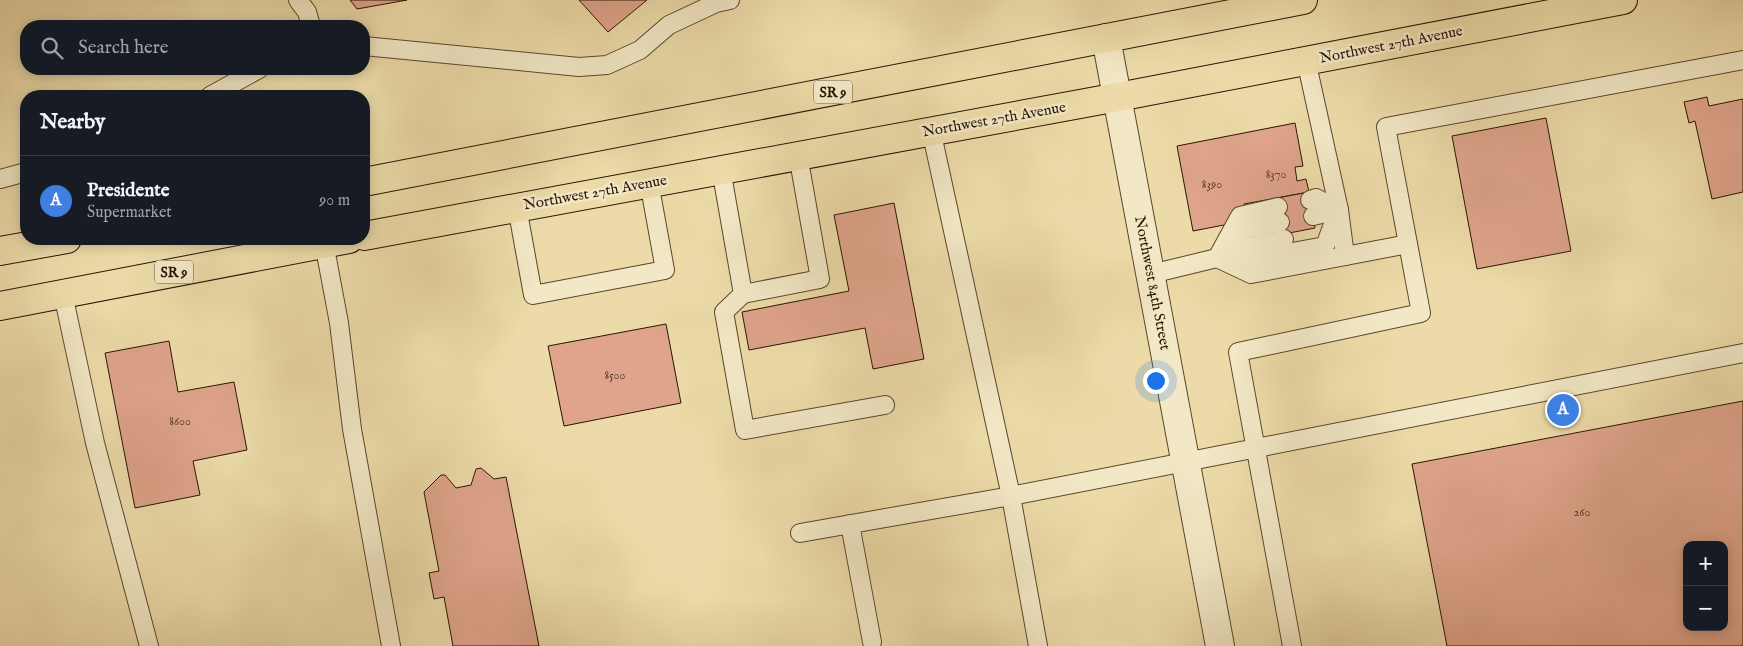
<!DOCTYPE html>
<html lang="en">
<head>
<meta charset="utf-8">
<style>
  :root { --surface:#171b24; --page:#20242c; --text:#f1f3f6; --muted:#9ea1a6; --line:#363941; --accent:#c59692 }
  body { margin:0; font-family:"IM FELL English",serif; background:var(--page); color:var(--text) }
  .controls { position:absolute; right:15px; bottom:15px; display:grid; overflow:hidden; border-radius:10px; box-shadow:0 2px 12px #0003 }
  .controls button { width:45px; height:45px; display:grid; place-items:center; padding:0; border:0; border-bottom:1px solid var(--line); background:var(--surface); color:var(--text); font:25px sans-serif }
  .you { position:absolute; left:1155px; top:380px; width:18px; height:18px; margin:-12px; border:4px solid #fff; border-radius:50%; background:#1a73e8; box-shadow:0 0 0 8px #1a73e833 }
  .badge { display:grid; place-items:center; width:32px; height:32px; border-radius:50%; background:var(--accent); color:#fff; font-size:16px; font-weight:700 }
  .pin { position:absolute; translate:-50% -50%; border:2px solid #fff; box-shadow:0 1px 5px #0006 }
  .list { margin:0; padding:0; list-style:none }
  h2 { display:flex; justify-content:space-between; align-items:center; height:65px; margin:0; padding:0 20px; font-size:21px }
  h2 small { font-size:16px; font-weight:400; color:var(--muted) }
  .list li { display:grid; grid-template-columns:32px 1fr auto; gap:15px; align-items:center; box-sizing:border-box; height:90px; padding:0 20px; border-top:1px solid var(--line) }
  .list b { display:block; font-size:19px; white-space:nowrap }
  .list p { margin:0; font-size:16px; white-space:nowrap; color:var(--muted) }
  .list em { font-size:16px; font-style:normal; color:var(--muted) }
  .icon { flex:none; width:28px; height:28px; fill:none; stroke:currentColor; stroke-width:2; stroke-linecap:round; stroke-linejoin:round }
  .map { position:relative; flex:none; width:1743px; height:646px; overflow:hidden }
  .search { position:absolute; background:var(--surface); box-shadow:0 2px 12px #0003; left:20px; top:20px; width:350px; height:55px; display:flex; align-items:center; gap:12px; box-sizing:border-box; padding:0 18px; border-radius:20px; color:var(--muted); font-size:19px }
  .panel { position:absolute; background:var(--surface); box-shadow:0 2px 12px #0003; left:20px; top:90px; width:350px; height:155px; border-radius:20px }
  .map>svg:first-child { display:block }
  .building { fill:#dfa48b; stroke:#291506; fill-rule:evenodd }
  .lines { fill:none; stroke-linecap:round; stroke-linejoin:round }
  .service-casing { stroke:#5a462e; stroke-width:20 }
  .minor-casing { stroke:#5a462e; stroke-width:30 }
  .primary-casing { stroke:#291506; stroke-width:30 }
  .service { stroke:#f3e8c6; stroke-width:18 }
  .minor { stroke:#f3e8c6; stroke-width:28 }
  .primary { stroke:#ecdba8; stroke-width:28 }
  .labels { text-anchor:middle; stroke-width:5; stroke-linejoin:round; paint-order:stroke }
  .number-label { font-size:12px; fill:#563927 }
  .shield { fill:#f3e8c6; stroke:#665440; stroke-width:1 }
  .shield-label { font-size:14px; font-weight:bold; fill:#291506 }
  .street-label { font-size:15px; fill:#291506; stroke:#f3e8c6 }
</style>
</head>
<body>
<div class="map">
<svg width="1743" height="646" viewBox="0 0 1743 646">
  <rect width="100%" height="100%" fill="#ecdba8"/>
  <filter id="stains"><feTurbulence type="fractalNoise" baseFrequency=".004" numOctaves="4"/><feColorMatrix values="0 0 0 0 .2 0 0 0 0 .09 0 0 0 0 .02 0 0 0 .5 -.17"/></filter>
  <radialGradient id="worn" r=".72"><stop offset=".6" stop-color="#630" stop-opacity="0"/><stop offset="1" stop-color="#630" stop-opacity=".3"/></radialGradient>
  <!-- building -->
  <g class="building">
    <path d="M350,0h57l-50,9z"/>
    <path d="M579,0h68l-39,32z"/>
    <path d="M1707,97l2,9 34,-7v93l-31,7 -17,-78 -6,2 -5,-21z"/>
    <path d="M1546,118l25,133 -94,18 -25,-133z"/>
    <path d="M1295,123l8,43 -8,1 2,14 9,-2 3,13 -65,12 1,7 -21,14 -31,6 -16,-85z"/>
    <path d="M1309,192l6,36 -31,6 -7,-36z"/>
    <path d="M894,203l30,156 -51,10 -8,-41 -116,22 -7,-38 107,-21 -15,-76z"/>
    <path d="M666,324l15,79 -117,23 -16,-80z"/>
    <path d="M169,341l9,51 56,-10 13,68 -54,11 7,34 -65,13 -30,-155z"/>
    <path d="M1743,401v245h-296l-35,-182zM1687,545h37v82h-37z"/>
    <path d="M481,468l13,11 12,-2 33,169h-86l-9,-49 -10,2 -5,-26 10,-2 -15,-79 17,-17h4l11,13 15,-3 5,-16z"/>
  </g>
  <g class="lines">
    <defs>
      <g id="service">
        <path d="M298,0l9,12 4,14"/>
        <path d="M364,46l215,21 28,-2 33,-15 29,-25 47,-22 14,-3"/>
        <path d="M1306,60l33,150 6,46"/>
        <path d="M210,96l49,-27"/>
        <path d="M931,130l80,366 732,-143"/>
        <path d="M721,169l22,125 77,-15 -22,-124"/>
        <path d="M0,179l26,-7"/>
        <path d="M1310,200l6,-2 23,12"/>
        <path d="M517,207l16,88 132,-25 -16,-88"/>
        <path d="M1313,216l26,-6"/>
        <path d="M324,243l15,80 13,106 39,217"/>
        <path d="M1229,245l14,-15 37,-8"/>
        <path d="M1224,255l24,-8 36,-8"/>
        <path d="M1217,258l23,-42 38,-9"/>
        <path d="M1227,258l23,2 75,-14 13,-35"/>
        <path d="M1151,274l66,-16 34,16 157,-30"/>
        <path d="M63,294l32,149 54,203"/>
        <path d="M743,294l-19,18 21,118 140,-25"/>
        <path d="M850,524l22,118"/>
        <path d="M800,533l211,-37 27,150"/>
        <path d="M1292,646l-54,-294 183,-39 -35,-186 357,-67"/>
      </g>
      <path id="minor" d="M1106,38l114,608"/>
      <g id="primary">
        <path d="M364,182l939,-182"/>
        <path d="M364,236l754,-139 505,-97"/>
        <path d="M0,251l67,-12"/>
        <path d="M0,306l349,-67"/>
      </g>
    </defs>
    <!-- service casing -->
    <use href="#service" class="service-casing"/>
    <!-- minor casing -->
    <use href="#minor" class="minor-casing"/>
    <!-- primary casing -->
    <use href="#primary" class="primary-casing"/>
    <!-- service -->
    <use href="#service" class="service"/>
    <!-- minor -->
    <use href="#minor" class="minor"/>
    <!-- primary -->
    <use href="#primary" class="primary"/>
  </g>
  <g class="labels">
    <!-- number labels -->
    <g class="number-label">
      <text x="1276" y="178">8370</text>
      <text x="1212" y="188">8390</text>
      <text x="615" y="379">8500</text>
      <text x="180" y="425">8600</text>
      <text x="1582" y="516">260</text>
    </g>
    <!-- shield labels -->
    <g class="shield">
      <rect x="814" y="80.5" width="38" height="23" rx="4"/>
      <rect x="155" y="260.5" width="38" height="23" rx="4"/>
    </g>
    <g class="shield-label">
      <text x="833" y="97">SR 9</text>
      <text x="174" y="277">SR 9</text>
    </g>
    <!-- street labels -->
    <g class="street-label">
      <text transform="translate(1391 44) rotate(-11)" y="5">Northwest 27th Avenue</text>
      <text transform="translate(994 119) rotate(-10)" y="5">Northwest 27th Avenue</text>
      <text transform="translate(595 192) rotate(-10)" y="5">Northwest 27th Avenue</text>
      <text transform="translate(1153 283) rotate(79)" y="5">Northwest 84th Street</text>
    </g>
  </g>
  <rect width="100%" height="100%" filter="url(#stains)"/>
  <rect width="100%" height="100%" fill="url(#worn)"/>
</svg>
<div class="controls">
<button>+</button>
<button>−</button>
</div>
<div class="you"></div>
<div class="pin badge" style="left:1563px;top:410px;background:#3f7fe0">A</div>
<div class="search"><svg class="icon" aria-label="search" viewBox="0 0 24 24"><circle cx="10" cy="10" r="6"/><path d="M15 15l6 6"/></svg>Search here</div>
<section class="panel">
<h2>Nearby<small></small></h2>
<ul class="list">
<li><span class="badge" style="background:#3f7fe0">A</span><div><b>Presidente</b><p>Supermarket</p></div><em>90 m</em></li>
</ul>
</section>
</div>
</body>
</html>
